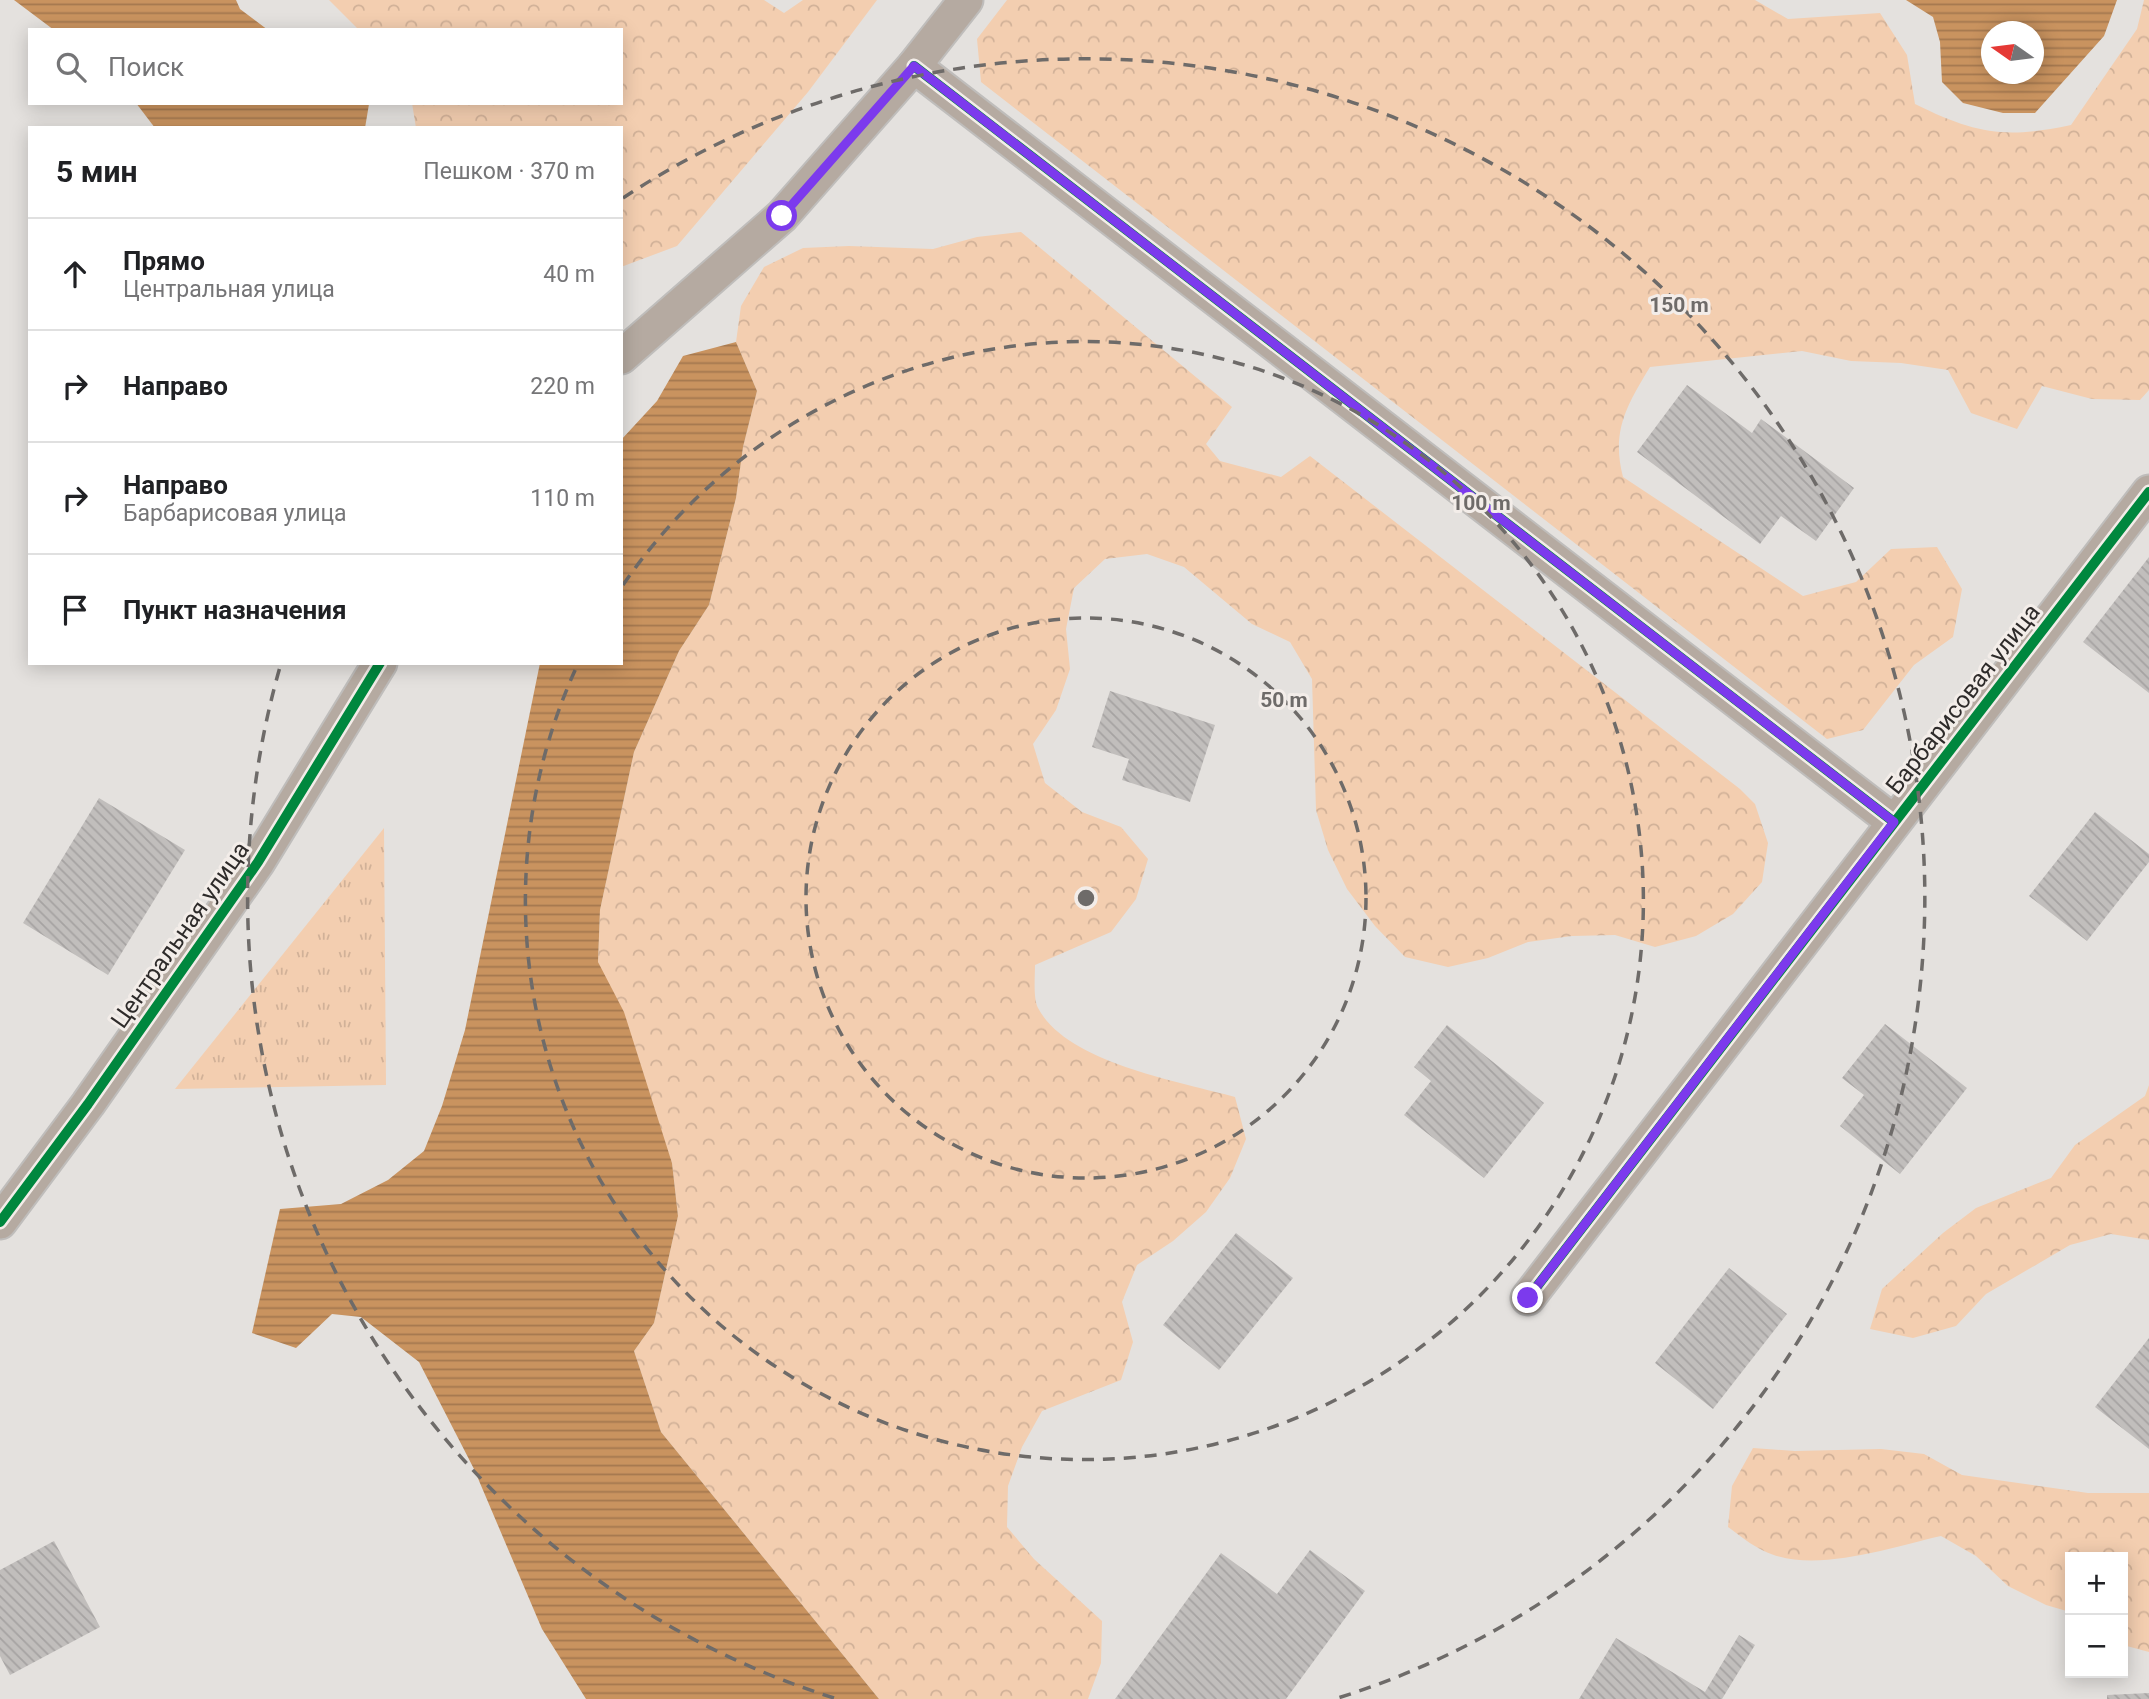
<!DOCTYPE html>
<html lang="ru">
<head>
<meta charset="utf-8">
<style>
  :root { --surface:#fff; --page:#f6f6f6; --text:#202124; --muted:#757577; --line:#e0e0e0 }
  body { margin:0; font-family:Roboto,sans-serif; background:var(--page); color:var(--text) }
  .controls { position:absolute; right:21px; bottom:21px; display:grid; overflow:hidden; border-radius:0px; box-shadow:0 4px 18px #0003 }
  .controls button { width:63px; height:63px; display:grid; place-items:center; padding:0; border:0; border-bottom:2px solid var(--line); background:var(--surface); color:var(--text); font:35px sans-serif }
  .compass { position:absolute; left:1981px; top:21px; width:63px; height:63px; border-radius:50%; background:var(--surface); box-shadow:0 4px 18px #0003; rotate:284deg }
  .stop { position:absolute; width:21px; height:21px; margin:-16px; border:5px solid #7c3aed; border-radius:50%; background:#fff }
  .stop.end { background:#7c3aed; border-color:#fff; box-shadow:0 2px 7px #0008 }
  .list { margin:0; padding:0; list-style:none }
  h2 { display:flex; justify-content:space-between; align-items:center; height:91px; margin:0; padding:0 28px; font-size:30px }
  h2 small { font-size:23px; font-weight:400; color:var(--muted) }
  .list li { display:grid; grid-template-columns:46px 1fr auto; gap:21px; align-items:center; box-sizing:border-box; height:112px; padding:0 28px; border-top:2px solid var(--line) }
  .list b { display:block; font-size:26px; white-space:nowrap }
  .list p { margin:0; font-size:23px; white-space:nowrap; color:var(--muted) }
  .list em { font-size:23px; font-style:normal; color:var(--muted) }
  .icon { flex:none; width:38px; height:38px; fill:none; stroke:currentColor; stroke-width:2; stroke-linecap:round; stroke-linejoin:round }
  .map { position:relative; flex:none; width:2149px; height:1699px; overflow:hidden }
  .search { position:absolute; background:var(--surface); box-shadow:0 4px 18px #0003; left:28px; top:28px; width:595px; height:77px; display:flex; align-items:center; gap:18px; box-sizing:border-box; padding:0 24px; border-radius:0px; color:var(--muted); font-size:26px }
  .panel { position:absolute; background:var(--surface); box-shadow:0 4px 18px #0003; left:28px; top:126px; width:595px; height:539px; border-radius:0px }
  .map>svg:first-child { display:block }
  .forest { fill:url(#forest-crowns) }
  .park { fill:url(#park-tufts) }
  .water { fill:url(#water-rules); fill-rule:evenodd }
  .building { fill:url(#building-back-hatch) }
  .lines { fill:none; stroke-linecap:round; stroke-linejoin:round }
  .minor-casing { stroke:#bfbdbb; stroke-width:37 }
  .minor { stroke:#b5aaa1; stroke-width:33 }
  .cycleway-casing { stroke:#f3ede9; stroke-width:15 }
  .cycleway { stroke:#00873e; stroke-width:10 }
  .route { stroke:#7c3aed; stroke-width:9 }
  .ring { fill:none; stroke:#6e6b69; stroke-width:3.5; stroke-dasharray:12 9 }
  .labels { text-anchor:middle; stroke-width:6; stroke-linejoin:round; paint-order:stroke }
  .street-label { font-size:24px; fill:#2e2b2a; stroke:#f3ede9 }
  .centre { fill:#6e6b69; stroke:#f3ede9; stroke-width:3.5 }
  .ring-label { font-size:21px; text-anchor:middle; font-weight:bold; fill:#6e6b69; stroke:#f3ede9; stroke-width:6; stroke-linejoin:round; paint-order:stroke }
</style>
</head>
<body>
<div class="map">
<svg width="2149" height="1699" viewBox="0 0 2149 1699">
  <defs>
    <pattern id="forest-crowns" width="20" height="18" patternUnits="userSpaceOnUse" patternTransform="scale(1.75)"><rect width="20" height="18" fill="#f3ceb0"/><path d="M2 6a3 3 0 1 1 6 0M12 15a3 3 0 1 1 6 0" fill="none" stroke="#d1b198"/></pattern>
    <pattern id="park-tufts" width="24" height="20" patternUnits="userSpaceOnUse" patternTransform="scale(1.75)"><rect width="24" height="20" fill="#f3ceb0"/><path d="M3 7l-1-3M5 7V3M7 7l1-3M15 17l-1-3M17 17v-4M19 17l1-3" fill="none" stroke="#d1b198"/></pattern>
    <pattern id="water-rules" width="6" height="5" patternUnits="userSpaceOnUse" patternTransform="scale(1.75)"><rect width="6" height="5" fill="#c9935f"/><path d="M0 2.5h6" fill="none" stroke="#a4784f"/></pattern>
    <pattern id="building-back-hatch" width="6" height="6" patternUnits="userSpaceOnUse" patternTransform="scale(1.75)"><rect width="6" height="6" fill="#c1bebc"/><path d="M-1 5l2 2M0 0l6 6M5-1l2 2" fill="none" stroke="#a6a3a2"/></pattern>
  </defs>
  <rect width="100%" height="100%" fill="#e4e1de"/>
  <!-- forest -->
  <g class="forest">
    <path d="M329,0h435l20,13 19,-13h74l-69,92 -131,154 -56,21v-139h-205l-4,-25h209v-73h-262z"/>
    <path d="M1007,0h748l33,19 92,-6 27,42 8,49c61,30 90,35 156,21l66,-96 7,-29h5v390l-9,10 -48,-1 -50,-13 -25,43 -46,-16 -23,-43 -47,-7 -50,-2 -49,-10 -152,16c-23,38 -39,64 -27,110l180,119 53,-14 35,-33 46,-2 25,42 -9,48 -39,28 -51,65 -36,9 -846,-657 -4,-43z"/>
    <path d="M1021,232l211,175 -26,37 14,17 61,16 29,-21 430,333 15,15 13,39 -6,39 -29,32 -37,22 -41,11 -40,-12 -43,1 -44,6 -40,16 -40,9 -43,-10 -30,-31 -28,-37 -19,-39 -12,-40 -4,-131 -22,-37 -38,-18 -68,-57 -37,-13 -42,5 -31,29 -8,41 4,40 -14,41 -23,34 12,39 37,29 39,15 27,32 -12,40 -25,33 -76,33c0,12 -2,33 3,43 29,55 140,73 197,89l11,42 -16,39 -24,34 -33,29 -36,24 -15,37 11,40 -12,38 -79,31 -20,36 -14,39 -1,41 27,32 68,62 -1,42 -13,36h-209l-218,-267 -27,-81 20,-28 24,-107 -6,-53 -74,-201 2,-52 34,-158 45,-101 30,-46 27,-107 7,-51 14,-56 -21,-49 5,-36 23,-39 39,-19 46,-2 84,3 44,-12z"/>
    <path d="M2149,1085v155l-38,-6 -41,11 -84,49 -30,32 -43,12 -43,-9 12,-40 61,-56 33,-25 75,-30 24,-33 70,-49z"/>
    <path d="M1753,1448l42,3 86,-2 43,5 38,21 126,18h61v159l-26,-7v-88h-53v55l-24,-7 -38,-19 -32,-30 -35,-20c-50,11 -128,39 -177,15 -13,-6 -25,-16 -36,-24l4,-41z"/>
  </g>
  <!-- park -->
  <path class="park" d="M384,828l2,257 -211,4z"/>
  <!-- water -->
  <g class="water">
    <path d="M14,0h222l4,9 28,21h-214z"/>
    <path d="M1906,0h211l-13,36 -69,77h-32l-40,-10 -21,-21 -2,-40 -7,-25zM1992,32h42v42h-42z"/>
    <path d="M136,103h233v1l-4,24h-210z"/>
    <path d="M736,342l21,49 -14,56 -7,51 -27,107 -30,46 -45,101 -34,158 -2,52 26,50 48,151 6,53 -24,107 -20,28 27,81 218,267h-293l-44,-70 -68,-160 -55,-107 -58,-45 -29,-3 -36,34 -44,-15 28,-124 61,-5 47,-24 36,-29 18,-45 23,-76 75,-367h81v-223l36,-39 26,-45z"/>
  </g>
  <!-- building -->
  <g class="building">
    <path d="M1687,385l65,48 9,-14 93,69 -38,53 -35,-25 -21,28 -123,-92z"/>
    <path d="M2149,557v136l-66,-51z"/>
    <path d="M1110,691l105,34 -25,77 -68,-22 7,-21 -37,-12z"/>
    <path d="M99,798l86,52 -77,125 -85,-52z"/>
    <path d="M2095,812l54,42v8l-62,79 -58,-45z"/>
    <path d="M1885,1024l82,64 -67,86 -60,-48 24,-31 -22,-17z"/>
    <path d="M1447,1025l97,78 -60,75 -80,-63 27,-34 -17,-14z"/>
    <path d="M1236,1233l57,45 -74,92 -56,-45z"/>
    <path d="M1729,1268l58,46 -74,95 -58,-46z"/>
    <path d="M2149,1338v111l-54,-42z"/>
    <path d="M54,1541l46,86 -90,48 -10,-19v-86z"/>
    <path d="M1310,1550l55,41 -79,108h-171l106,-146 56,41z"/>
    <path d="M1739,1635l16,10 -33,54h-143l37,-61 89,54z"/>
    <path d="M2149,1693v6h-42v-4z"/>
  </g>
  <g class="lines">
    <defs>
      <g id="minor">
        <path d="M914,66l980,756"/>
        <path d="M621,357l161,-141 132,-150 52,-66"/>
        <path d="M0,1222l88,-118 170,-242 122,-199"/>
        <path d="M1528,1298l621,-806"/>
      </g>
    </defs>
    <!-- minor casing -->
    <use href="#minor" class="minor-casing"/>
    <!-- minor -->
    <use href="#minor" class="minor"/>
    <defs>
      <g id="cycleway">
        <path d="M914,66l980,756"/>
        <path d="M0,1222l88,-118 170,-242 122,-199"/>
        <path d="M1528,1298l621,-806"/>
      </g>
    </defs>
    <!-- cycleway casing -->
    <use href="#cycleway" class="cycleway-casing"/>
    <!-- cycleway -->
    <use href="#cycleway" class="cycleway"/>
  </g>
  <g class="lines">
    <!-- route -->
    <path class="route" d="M782,216l132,-150 980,756 -366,476"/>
  </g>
  <!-- distance rings -->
  <g class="ring">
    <circle cx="1086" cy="898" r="280"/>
    <path d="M623 585A559 559 0 1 1 577 666"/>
    <path d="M834 1698A839 839 0 0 1 280 667M623 198A839 839 0 1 1 1338 1698"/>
  </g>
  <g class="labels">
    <!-- street labels -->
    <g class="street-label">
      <text transform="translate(1963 699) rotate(-52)" y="8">Барбарисовая улица</text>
      <text transform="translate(180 935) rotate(-55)" y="8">Центральная улица</text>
    </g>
  </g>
  <circle cx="1086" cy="898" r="10" class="centre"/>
  <g class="ring-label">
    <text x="1679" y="312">150 m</text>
    <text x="1481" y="510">100 m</text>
    <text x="1284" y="707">50 m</text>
  </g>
</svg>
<div class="controls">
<button>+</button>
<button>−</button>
</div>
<svg class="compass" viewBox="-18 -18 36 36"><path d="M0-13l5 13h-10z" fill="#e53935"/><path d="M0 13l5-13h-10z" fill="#757577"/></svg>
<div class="stop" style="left:782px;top:216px"></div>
<div class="stop end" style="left:1528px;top:1298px"></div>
<div class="search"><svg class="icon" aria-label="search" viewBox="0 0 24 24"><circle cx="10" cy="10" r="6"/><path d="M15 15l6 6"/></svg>Поиск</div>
<section class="panel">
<h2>5 мин<small>Пешком · 370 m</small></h2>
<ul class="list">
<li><svg class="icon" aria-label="ahead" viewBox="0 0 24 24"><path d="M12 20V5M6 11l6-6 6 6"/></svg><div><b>Прямо</b><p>Центральная улица</p></div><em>40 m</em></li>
<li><svg class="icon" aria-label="right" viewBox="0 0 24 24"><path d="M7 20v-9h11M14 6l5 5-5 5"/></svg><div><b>Направо</b></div><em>220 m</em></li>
<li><svg class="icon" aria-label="right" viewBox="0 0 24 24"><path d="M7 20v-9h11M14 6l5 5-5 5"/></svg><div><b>Направо</b><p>Барбарисовая улица</p></div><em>110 m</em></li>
<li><svg class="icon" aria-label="arrive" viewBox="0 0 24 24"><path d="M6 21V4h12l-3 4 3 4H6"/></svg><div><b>Пункт назначения</b></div></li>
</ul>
</section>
</div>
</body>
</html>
